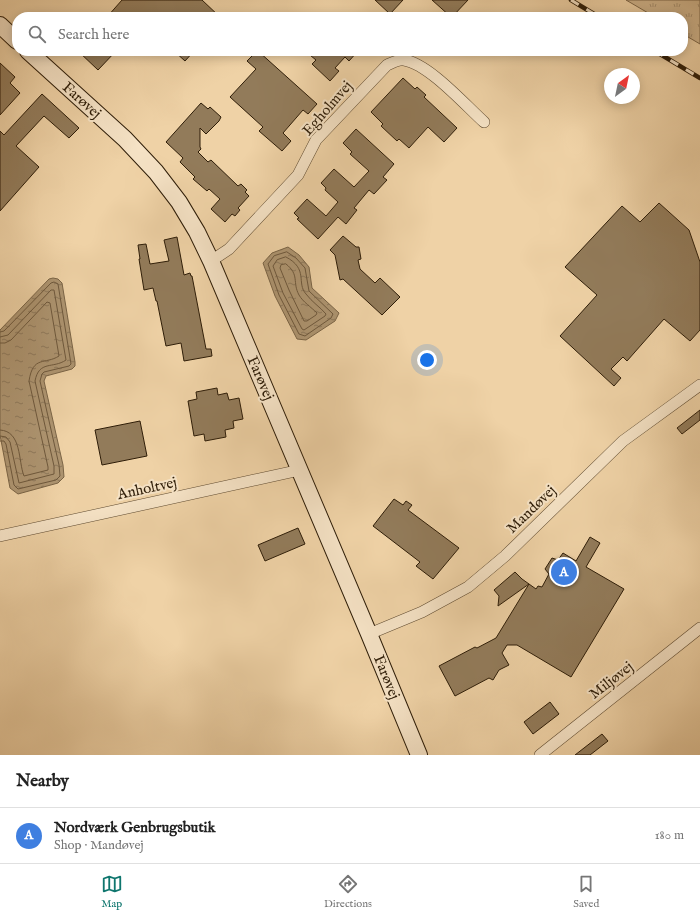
<!DOCTYPE html>
<html lang="en">
<head>
<meta charset="utf-8">
<style>
  :root { --surface:#fff; --page:#f2f2f2; --text:#222; --muted:#767676; --line:#e0e0e0; --accent:#0f766e }
  body { margin:0; font-family:"IM FELL English",serif; background:var(--page); color:var(--text) }
  .compass { position:absolute; left:604px; top:68px; width:36px; height:36px; border-radius:50%; background:var(--surface); box-shadow:0 2px 10px #0003; rotate:33deg }
  .you { position:absolute; left:427px; top:360px; width:14px; height:14px; margin:-10px; border:3px solid #fff; border-radius:50%; background:#1a73e8; box-shadow:0 0 0 6px #1a73e833 }
  .badge { display:grid; place-items:center; width:26px; height:26px; border-radius:50%; background:var(--accent); color:#fff; font-size:13px; font-weight:700 }
  .pin { position:absolute; translate:-50% -50%; border:2px solid #fff; box-shadow:0 1px 4px #0006 }
  .list { margin:0; padding:0; list-style:none }
  h2 { display:flex; justify-content:space-between; align-items:center; height:52px; margin:0; padding:0 16px; font-size:17px }
  h2 small { font-size:13px; font-weight:400; color:var(--muted) }
  .list li { display:grid; grid-template-columns:26px 1fr auto; gap:12px; align-items:center; box-sizing:border-box; height:56px; padding:0 16px; border-top:1px solid var(--line) }
  .list b { display:block; font-size:15px; white-space:nowrap }
  .list p { margin:0; font-size:13px; white-space:nowrap; color:var(--muted) }
  .list em { font-size:13px; font-style:normal; color:var(--muted) }
  .icon { flex:none; width:22px; height:22px; fill:none; stroke:currentColor; stroke-width:2; stroke-linecap:round; stroke-linejoin:round }
  .map { position:relative; flex:none; width:700px; height:755px; overflow:hidden }
  .search { position:absolute; background:var(--surface); box-shadow:0 2px 10px #0003; left:12px; right:12px; top:12px; height:44px; display:flex; align-items:center; gap:10px; box-sizing:border-box; padding:0 14px; border-radius:16px; color:var(--muted); font-size:15px }
  .sheet { height:108px; background:var(--surface) }
  nav { display:flex; justify-content:space-around; align-items:center; box-sizing:border-box; height:56px; border-top:1px solid var(--line); background:var(--surface); font-size:11px; color:var(--muted) }
  nav a { display:grid; justify-items:center; gap:2px }
  nav .on { color:var(--accent) }
  .map>svg:first-child { display:block }
  .grass { fill:url(#grass-tufts); stroke:#7e684a }
  .water { fill:url(#water-ripples); stroke:#7a6446 }
  .lines { fill:none; stroke-linecap:round; stroke-linejoin:round }
  .shore { stroke:#6e583c; stroke-width:1 }
  .building { fill:#927b5a; stroke:#2e1d08 }
  .street-casing { stroke:#5e4a30; stroke-width:12 }
  .secondary-casing { stroke:#2e1d08; stroke-width:18 }
  .street { stroke:#f5e2c5; stroke-width:11 }
  .secondary { stroke:#f5e2c5; stroke-width:16 }
  .rail-casing { stroke:#2e1d08; stroke-width:4.5 }
  .rail { stroke:#f5e2c5; stroke-width:3; stroke-dasharray:9; stroke-linecap:butt }
  .labels { text-anchor:middle; stroke-width:4; stroke-linejoin:round; paint-order:stroke }
  .street-label { font-size:15px; fill:#2e1d08; stroke:#f5e2c5 }
</style>
</head>
<body>
<div class="map">
<svg width="700" height="755" viewBox="0 0 700 755">
  <defs>
    <pattern id="grass-tufts" width="24" height="20" patternUnits="userSpaceOnUse"><rect width="24" height="20" fill="#ceb38b"/><path d="M3 7l-1-3M5 7V3M7 7l1-3M15 17l-1-3M17 17v-4M19 17l1-3" fill="none" stroke="#a89170"/></pattern>
    <pattern id="water-ripples" width="26" height="14" patternUnits="userSpaceOnUse"><rect width="26" height="14" fill="#ad9470"/><path d="M2 4q2-2 4 0t4 0M15 11q2-2 4 0t4 0" fill="none" stroke="#8d785a"/></pattern>
  </defs>
  <rect width="100%" height="100%" fill="#efd2a6"/>
  <filter id="stains"><feTurbulence type="fractalNoise" baseFrequency=".005" numOctaves="4"/><feColorMatrix values="0 0 0 0 .2 0 0 0 0 .09 0 0 0 0 .02 0 0 0 .5 -.17"/></filter>
  <radialGradient id="worn" r=".72"><stop offset=".6" stop-color="#630" stop-opacity="0"/><stop offset="1" stop-color="#630" stop-opacity=".3"/></radialGradient>
  <!-- grass -->
  <path class="grass" d="M626,0h74v44l-17,-10v-17h-28z"/>
  <!-- water -->
  <g class="water">
    <path d="M288,247l11,8 10,12 3,21 27,25 -4,8 -29,19 -9,-1 -22,-43 -12,-33 9,-10z"/>
    <path d="M53,278l5,1 4,4 13,79v4l-3,3 -26,7 -2,5 19,84 1,12 -6,6 -40,11 -8,-6 -10,-53v-105l49,-51z"/>
  </g>
  <g class="lines">
    <!-- shore -->
    <g class="shore">
      <path d="M287,252l9,6 9,10 4,23 24,23 -2,4 -26,18 -6,-2 -20,-39 -11,-31 6,-8z"/>
      <path d="M286,257c23,12 10,26 20,37 6,8 14,13 20,20l-1,2 -21,14 -2,-1 -19,-36 -10,-27 4,-6z"/>
      <path d="M286,264c14,11 6,18 13,31 4,7 12,12 18,18l-1,2 -9,6h-3l-15,-31 -9,-22 1,-3z"/>
      <path d="M0,332l4,-1 47,-48 3,-1 4,2 13,80 -2,2 -25,6 -2,2 -2,7 19,84 1,11 -4,4 -38,9 -4,-4 -8,-41 -2,-3h-4"/>
      <path d="M0,337l8,-2 43,-45h3l12,70c-13,9 -27,0 -31,21l19,85v8l-35,9 -9,-41 -4,-5 -6,-1"/>
      <path d="M0,343h5l6,-3 36,-38 3,1 9,53c-14,9 -26,-1 -30,25l19,86v3l-24,6c-6,-15 -2,-45 -24,-46"/>
    </g>
  </g>
  <!-- building -->
  <g class="building">
    <path d="M122,0h80l18,17h-113z"/>
    <path d="M375,0h28l-13,14z"/>
    <path d="M432,0h36l-16,17h-1z"/>
    <path d="M78,51h38l-18,19z"/>
    <path d="M174,51h20l-9,10z"/>
    <path d="M247,51h11l59,53 -9,10 -5,-4 -20,23 8,8 -9,10 -23,-20 4,-4 -33,-30 26,-28 -9,-8 5,-5z"/>
    <path d="M305,51h53l-9,10 -4,-4 -10,11 4,3 -9,10 -18,-17 4,-4z"/>
    <path d="M0,63l15,14 -5,6 10,10 -20,22z"/>
    <path d="M403,78l12,11 2,-2 9,8 -2,2 33,31 -13,14 -16,-15 -19,21 -10,-9 -2,2 -16,-15 2,-2 -12,-12z"/>
    <path d="M42,94l37,34 -10,10 -25,-22 -28,30 23,21 -39,44v-80l4,4z"/>
    <path d="M201,103l7,6 2,-2 11,10 -2,4 -13,13 -6,-6v19l1,2 -3,3 10,10 3,-2 27,26 3,-2 6,6 -2,2 4,4 -11,12 2,2 -5,6 -3,-2 -7,8 -14,-13 9,-10 -11,-10 -2,2 -14,-12 2,-2 -15,-15 3,-4 -17,-16z"/>
    <path d="M356,129l38,35 -11,13 4,3 -13,14 -5,-4 -15,18 3,2 -11,14 -8,-7 -20,22 -21,-20 2,-1 -5,-5 13,-14 19,17 12,-14 -13,-12 1,-2 -5,-5 13,-14 20,18 15,-16 -19,-17 2,-2 -9,-9z"/>
    <path d="M659,203l30,27 11,32v68l-10,11 -26,-22 -37,42 -4,-4 -12,12 10,9 -7,8 -54,-50 37,-41 -32,-28 57,-61 18,16z"/>
    <path d="M343,236l13,11h3l2,12 -3,1 2,9 15,14 5,-5 20,19 -18,18 -39,-36 -3,1 -5,-25 -5,-5z"/>
    <path d="M177,237l7,38 6,-2 1,3h1l14,73h5l1,7 -28,5 -3,-18 -15,3 -9,-45h-1l-3,-13 -9,2 -5,-31h1l-2,-14 8,-1 4,20 19,-3 -5,-21z"/>
    <path d="M217,388l1,7 9,-2 2,7 10,-2 4,21 -10,2 1,7 -9,2 1,7 -21,4 -1,-7 -10,2 -6,-35 9,-2 -1,-7z"/>
    <path d="M700,410v10l-18,14 -5,-6z"/>
    <path d="M140,421l7,35 -45,9 -7,-35z"/>
    <path d="M394,499l9,6 3,-4 6,4 -4,5 51,38 -26,31 -17,-13 4,-4 -47,-36z"/>
    <path d="M298,528l7,16 -40,17 -7,-16z"/>
    <path d="M590,537l10,6 -14,24 38,22 -53,88 -54,-32h-10l-5,8 7,12 -10,5 -6,10 -4,-2 -34,18 -16,-30 36,-19 2,1 19,-10 33,-54 7,5 2,-3 4,1 7,-13 -4,-5 7,-11 6,2 5,-7 13,8z"/>
    <path d="M515,572l7,7 7,5 -31,22 1,-10 -5,-6z"/>
    <path d="M550,702l9,12 -26,20 -9,-12z"/>
    <path d="M602,734l6,7 -18,14h-15z"/>
  </g>
  <g class="lines">
    <defs>
      <g id="street">
        <path d="M211,261l18,-12 55,-59 14,-15 18,-35 71,-75c5,-2 12,-6 17,-5 25,4 61,45 80,62"/>
        <path d="M0,536l300,-66"/>
        <path d="M369,634l53,-22 46,-25 37,-31 118,-115 77,-56"/>
        <path d="M540,755l160,-127"/>
      </g>
      <g id="secondary">
        <path d="M0,25l17,16"/>
        <path d="M28,51l97,88 31,33 23,30 18,30 14,29 158,373 50,121"/>
      </g>
    </defs>
    <!-- street casing -->
    <use href="#street" class="street-casing"/>
    <!-- secondary casing -->
    <use href="#secondary" class="secondary-casing"/>
    <!-- street -->
    <use href="#street" class="street"/>
    <!-- secondary -->
    <use href="#secondary" class="secondary"/>
    <defs>
      <g id="rail">
        <path d="M571,0l28,17"/>
        <path d="M655,51l45,27"/>
      </g>
    </defs>
    <!-- rail casing -->
    <use href="#rail" class="rail-casing"/>
    <!-- rail -->
    <use href="#rail" class="rail"/>
  </g>
  <g class="labels">
    <!-- street labels -->
    <g class="street-label">
      <text transform="translate(82 100) rotate(42)" y="5">Farøvej</text>
      <text transform="translate(327 108) rotate(-49)" y="5">Egholmvej</text>
      <text transform="translate(261 378) rotate(67)" y="5">Farøvej</text>
      <text transform="translate(147 488) rotate(-12)" y="5">Anholtvej</text>
      <text transform="translate(531 509) rotate(-44)" y="5">Mandøvej</text>
      <text transform="translate(387 677) rotate(68)" y="5">Farøvej</text>
      <text transform="translate(611 680) rotate(-38)" y="5">Miljøvej</text>
    </g>
  </g>
  <rect width="100%" height="100%" filter="url(#stains)"/>
  <rect width="100%" height="100%" fill="url(#worn)"/>
</svg>
<svg class="compass" viewBox="-18 -18 36 36"><path d="M0-13l5 13h-10z" fill="#e53935"/><path d="M0 13l5-13h-10z" fill="#767676"/></svg>
<div class="you"></div>
<div class="pin badge" style="left:564px;top:572px;background:#3f7fe0">A</div>
<div class="search"><svg class="icon" aria-label="search" viewBox="0 0 24 24"><circle cx="10" cy="10" r="6"/><path d="M15 15l6 6"/></svg>Search here</div>
</div>
<section class="sheet">
<h2>Nearby<small></small></h2>
<ul class="list">
<li><span class="badge" style="background:#3f7fe0">A</span><div><b>Nordværk Genbrugsbutik</b><p>Shop · Mandøvej</p></div><em>180 m</em></li>
</ul>
</section>
<nav>
<a class="on"><svg class="icon" aria-label="map" viewBox="0 0 24 24"><path d="M3 6l6-2 6 2 6-2v14l-6 2-6-2-6 2zM9 4v14M15 6v14"/></svg>Map</a>
<a><svg class="icon" aria-label="directions" viewBox="0 0 24 24"><path d="M12 3l9 9-9 9-9-9zM9 14v-3h6M13 9l2 2-2 2"/></svg>Directions</a>
<a><svg class="icon" aria-label="saved" viewBox="0 0 24 24"><path d="M7 4h10v16l-5-4-5 4z"/></svg>Saved</a>
</nav>
</body>
</html>
